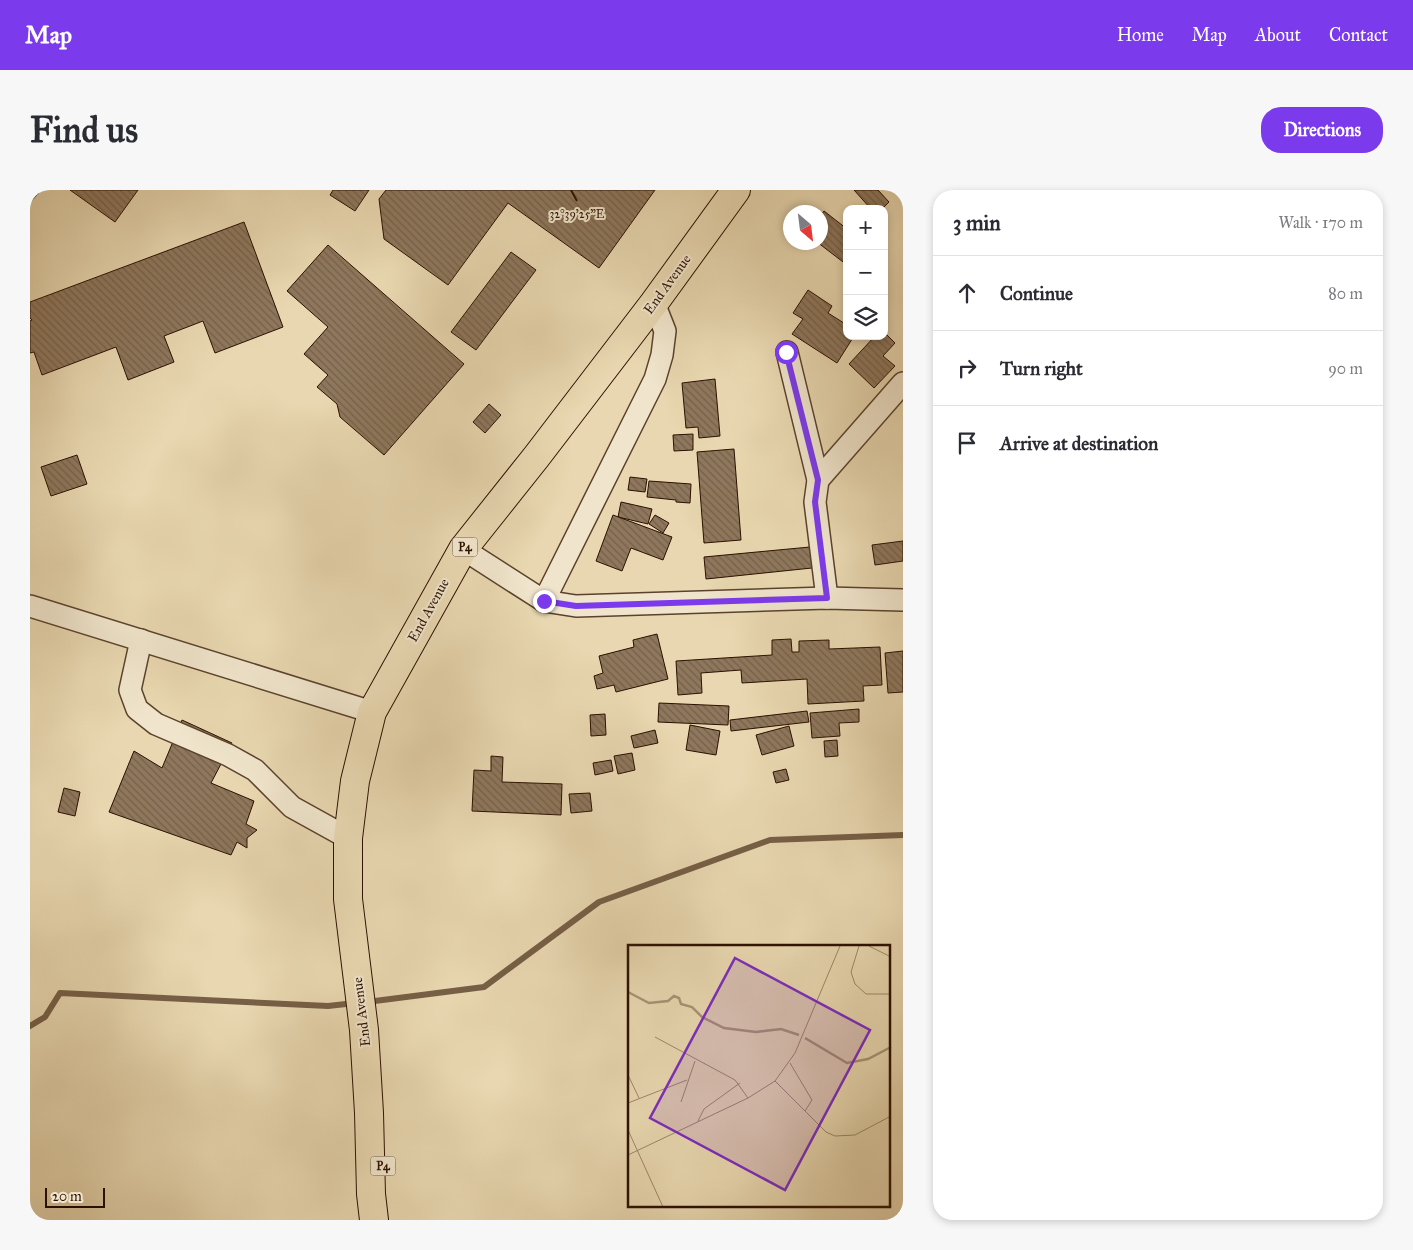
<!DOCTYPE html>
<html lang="en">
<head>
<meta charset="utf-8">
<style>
  :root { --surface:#fff; --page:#f7f7f7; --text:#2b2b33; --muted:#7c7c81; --line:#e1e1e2; --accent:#7c3aed }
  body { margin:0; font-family:"IM FELL Great Primer",serif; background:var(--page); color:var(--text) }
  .controls { position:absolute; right:15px; top:15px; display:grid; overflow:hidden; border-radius:10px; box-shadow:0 2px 8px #0003 }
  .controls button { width:45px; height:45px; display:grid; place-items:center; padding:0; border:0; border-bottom:1px solid var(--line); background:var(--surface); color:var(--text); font:25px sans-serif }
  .compass { position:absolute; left:753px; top:15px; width:45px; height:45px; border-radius:50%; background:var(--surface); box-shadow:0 2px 8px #0003; rotate:152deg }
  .scale { position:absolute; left:15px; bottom:12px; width:60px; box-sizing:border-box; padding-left:5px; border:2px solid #2c1000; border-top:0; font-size:14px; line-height:18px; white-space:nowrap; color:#2c1000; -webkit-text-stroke:4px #f0e5cc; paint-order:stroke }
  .stop { position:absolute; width:15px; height:15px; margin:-11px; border:4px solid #7c3aed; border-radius:50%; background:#fff }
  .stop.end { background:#7c3aed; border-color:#fff; box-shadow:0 1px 5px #0008 }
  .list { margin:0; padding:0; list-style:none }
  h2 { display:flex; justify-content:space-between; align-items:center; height:65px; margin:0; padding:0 20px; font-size:21px }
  h2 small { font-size:16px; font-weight:400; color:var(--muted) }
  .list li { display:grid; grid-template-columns:32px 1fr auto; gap:15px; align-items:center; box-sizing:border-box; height:75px; padding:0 20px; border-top:1px solid var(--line) }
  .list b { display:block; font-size:19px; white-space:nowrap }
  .list em { font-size:16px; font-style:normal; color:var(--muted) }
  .icon { flex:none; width:28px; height:28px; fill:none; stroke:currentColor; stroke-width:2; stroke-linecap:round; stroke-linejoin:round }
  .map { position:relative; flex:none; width:873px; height:1030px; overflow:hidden; border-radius:20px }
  header { display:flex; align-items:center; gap:30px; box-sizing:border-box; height:70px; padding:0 25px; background:var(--accent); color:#fff }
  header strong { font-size:24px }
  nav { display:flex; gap:28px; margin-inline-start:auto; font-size:18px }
  .intro { display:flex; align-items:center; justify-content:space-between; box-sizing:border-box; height:120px; padding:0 30px }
  h1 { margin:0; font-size:35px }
  .button { padding:12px 22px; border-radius:20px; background:var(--accent); color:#fff; font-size:18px; font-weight:700 }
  main { display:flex; gap:30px; padding:0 30px }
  aside { flex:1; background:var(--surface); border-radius:20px; box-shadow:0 2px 8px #0003 }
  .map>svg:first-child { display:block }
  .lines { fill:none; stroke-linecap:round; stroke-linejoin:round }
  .stream { stroke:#765f46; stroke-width:6 }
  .building { fill:url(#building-back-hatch); stroke:#2c1000 }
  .minor-casing { stroke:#5b422c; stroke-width:24 }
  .highway-casing { stroke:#2c1000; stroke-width:30 }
  .minor { stroke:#f0e5cc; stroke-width:21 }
  .highway { stroke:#e8d7b0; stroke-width:28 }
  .rail-casing { stroke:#2c1000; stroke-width:5.5 }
  .rail { stroke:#f0e5cc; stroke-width:4; stroke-dasharray:11; stroke-linecap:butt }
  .route { stroke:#7c3aed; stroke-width:6 }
  .ticks { fill:none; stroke:#2c1000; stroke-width:2 }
  .labels { text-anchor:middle; stroke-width:4; stroke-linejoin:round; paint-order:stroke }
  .shield { fill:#f0e5cc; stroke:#67503d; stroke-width:1 }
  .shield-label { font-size:12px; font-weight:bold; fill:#2c1000 }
  .street-label { font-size:14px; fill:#2c1000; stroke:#f0e5cc }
  .inset-river { fill:none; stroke:#a89374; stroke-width:2.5 }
  .inset-road { fill:none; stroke:#9d876a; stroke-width:1 }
  .view { fill:#7b2cbf; fill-opacity:0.15; stroke:#7b2cbf; stroke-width:2.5 }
  .inset-edge { fill:none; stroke:#2c1000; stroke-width:2.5 }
  .ticks-label { font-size:12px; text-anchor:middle; fill:#2c1000; stroke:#f0e5cc; stroke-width:4; stroke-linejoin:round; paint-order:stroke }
</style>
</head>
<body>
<header>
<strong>Map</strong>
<nav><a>Home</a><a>Map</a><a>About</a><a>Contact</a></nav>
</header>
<div class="intro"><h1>Find us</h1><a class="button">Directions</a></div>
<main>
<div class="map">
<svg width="873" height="1030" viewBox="0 0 873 1030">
  <defs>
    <pattern id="building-back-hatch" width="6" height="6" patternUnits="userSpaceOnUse" patternTransform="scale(1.25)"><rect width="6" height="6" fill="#8e775c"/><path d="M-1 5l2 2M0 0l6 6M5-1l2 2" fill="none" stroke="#74604a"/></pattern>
  </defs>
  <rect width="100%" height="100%" fill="#e8d7b0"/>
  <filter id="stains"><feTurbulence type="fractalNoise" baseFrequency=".004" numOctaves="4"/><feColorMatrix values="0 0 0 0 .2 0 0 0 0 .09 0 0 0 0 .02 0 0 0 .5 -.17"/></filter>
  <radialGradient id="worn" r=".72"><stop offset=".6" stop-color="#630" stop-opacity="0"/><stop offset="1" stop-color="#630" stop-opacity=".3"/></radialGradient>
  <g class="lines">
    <!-- stream -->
    <g class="stream">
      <path d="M337,812l117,-15 115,-85 171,-62 133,-5"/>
      <path d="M0,836l15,-9 15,-24 268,13 27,-3"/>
    </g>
  </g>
  <!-- building -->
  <g class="building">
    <path d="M40,0h68l-23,32z"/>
    <path d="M303,0h36l-14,21 -25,-16z"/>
    <path d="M356,0h269l-56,78 -91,-65 -60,82 -64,-46 -5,-40z"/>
    <path d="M824,0h24l11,12 -7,7h-11z"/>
    <path d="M794,21l23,18v36l-30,-23h4v-27z"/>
    <path d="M214,32l39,105 -68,26 -12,-32 -39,15 10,26 -46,18 -12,-33 -74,28 -8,-23 -4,1v-32l2,-1 -2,-2v-16z"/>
    <path d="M298,55l136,119 -80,91 -44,-38 -3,-13 -20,-17 11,-12 -24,-21 24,-27 -41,-36z"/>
    <path d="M481,62l25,18 -60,80 -25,-18z"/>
    <path d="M778,100l24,16 -4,7 19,12v11h7l-17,27 -45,-29 11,-15 -10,-6z"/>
    <path d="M854,142l11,11 -12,13 12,10 -21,22 -25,-24 26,-28h9z"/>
    <path d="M685,189l5,57 -21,2 -1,-11 -12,1 -4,-45z"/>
    <path d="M459,214l12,11 -16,18 -12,-11z"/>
    <path d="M663,244v16l-19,1 -1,-16z"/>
    <path d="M704,259l7,91 -37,3 -7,-91z"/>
    <path d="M47,265l10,29 -36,12 -10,-29z"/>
    <path d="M600,287l17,2 -2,13 -17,-2z"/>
    <path d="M619,291l42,3 -1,19 -14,-1v-2l-29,-3z"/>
    <path d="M591,312l31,7 -4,15 -30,-7z"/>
    <path d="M583,325l59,22 -9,23 -32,-12 -9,23 -26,-10z"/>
    <path d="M625,325l14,8 -6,10 -14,-9z"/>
    <path d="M873,351v20l-28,4 -3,-20z"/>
    <path d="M780,357l2,21 -106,11 -2,-22z"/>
    <path d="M627,444l11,45 -52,13 -2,-7 -17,4 -3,-13 9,-3 -4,-17 35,-9 -1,-7z"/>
    <path d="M761,449l1,13h7v-11l30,-1v9l51,-2 2,38 -19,1 1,15 -56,3 -1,-25 -65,4 -1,-13 -40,3 1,20 -24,2 -2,-34 96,-6v-15z"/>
    <path d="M873,461v41l-15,1 -3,-40z"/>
    <path d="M629,513l70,3 -1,19 -70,-3z"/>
    <path d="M829,519v13l-20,1 1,13 -28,2 -2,-25z"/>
    <path d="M777,521l2,11 -78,9 -1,-11z"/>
    <path d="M575,524l1,21 -15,1 -1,-21z"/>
    <path d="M152,530l50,23 -21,40 43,18 -8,23 11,6 -10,8v10l-10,-6 -6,13 -122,-43 25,-61 28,17z"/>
    <path d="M660,535l30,6 -4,24 -30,-5z"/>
    <path d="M759,536l5,20 -32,9 -6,-20z"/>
    <path d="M625,540l3,13 -24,5 -3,-12z"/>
    <path d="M807,550l1,16 -13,1 -1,-16z"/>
    <path d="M602,563l3,17 -17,4 -4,-18z"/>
    <path d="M461,566l12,1 -1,25 60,2 -1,31 -89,-4 2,-41 17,1z"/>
    <path d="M581,570l2,11 -18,4 -2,-12z"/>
    <path d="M756,579l3,11 -13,3 -3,-11z"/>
    <path d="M34,598l16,4 -5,24 -17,-4z"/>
    <path d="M560,603l2,18 -21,2 -2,-19z"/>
  </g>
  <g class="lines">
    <defs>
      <g id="minor">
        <path d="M757,162l31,128 -3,22 12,96"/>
        <path d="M788,290l85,-97"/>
        <path d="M433,359l81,52 32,5 251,-8 76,2"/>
        <path d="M514,411l111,-222 7,-24 3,-24 -11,-28"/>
        <path d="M0,416l342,106"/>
        <path d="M111,450l-11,50 7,19 19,15 72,31 27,15 37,37 56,31"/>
      </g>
      <path id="highway" d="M344,1030l-3,-26 -2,-81 -5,-83 -16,-131v-61l7,-57 17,-69 91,-163 74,-93 117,-153 82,-113"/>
    </defs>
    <!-- minor casing -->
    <use href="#minor" class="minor-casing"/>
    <!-- highway casing -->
    <use href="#highway" class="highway-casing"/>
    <!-- minor -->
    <use href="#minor" class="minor"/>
    <!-- highway -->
    <use href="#highway" class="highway"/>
    <defs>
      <path id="rail" d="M0,9l8,-9"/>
    </defs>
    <!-- rail casing -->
    <use href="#rail" class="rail-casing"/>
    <!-- rail -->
    <use href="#rail" class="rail"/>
  </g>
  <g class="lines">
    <!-- route -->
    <path class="route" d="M514,411l32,5 251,-8 -12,-96 3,-22 -32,-128"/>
  </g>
  <!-- ticks -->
  <path class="ticks" d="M541,0l6,11"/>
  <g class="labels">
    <!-- shield labels -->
    <g class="shield">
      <rect x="422.5" y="347.5" width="25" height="19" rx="4"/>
      <rect x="340.5" y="966.5" width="25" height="19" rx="4"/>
    </g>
    <g class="shield-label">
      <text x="435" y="361">P4</text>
      <text x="353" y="980">P4</text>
    </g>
    <!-- street labels -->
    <g class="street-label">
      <text transform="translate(637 94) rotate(-54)" y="5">End Avenue</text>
      <text transform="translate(398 420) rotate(-61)" y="5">End Avenue</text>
      <text transform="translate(331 822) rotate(-97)" y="5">End Avenue</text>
    </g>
  </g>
  <!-- overview -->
  <g transform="translate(598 755)">
    <rect width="262" height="262" fill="#e8d7b0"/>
    <path class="inset-river" d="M0,47l21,11 19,-2 6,-5 5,2 2,6 11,3 10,10 22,11 32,4 25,-3 18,6M177,93l42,25 21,-4 23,-12"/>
    <path class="inset-road" d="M231,1l-8,26 4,12 11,10h25M241,1l22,11M27,92l80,43 13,18M162,118l22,37 -7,11M0,130l11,23M147,136l51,51 9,4 20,-1 36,-19M53,157l14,-41M0,158l59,-23M70,176l6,-12 36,-26M0,185l35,77M0,210l120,-57 27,-17 20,-28 45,-107"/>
    <path class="view" d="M107,13l135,72 -85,160 -135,-72z"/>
    <rect width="262" height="262" class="inset-edge"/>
  </g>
  <g class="ticks-label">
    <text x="547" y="28">32°39'25"E</text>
  </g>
  <rect width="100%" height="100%" filter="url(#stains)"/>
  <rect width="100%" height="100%" fill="url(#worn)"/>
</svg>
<div class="controls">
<button>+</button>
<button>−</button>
<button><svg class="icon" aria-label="layers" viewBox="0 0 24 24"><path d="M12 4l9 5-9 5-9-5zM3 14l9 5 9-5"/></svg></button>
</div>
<svg class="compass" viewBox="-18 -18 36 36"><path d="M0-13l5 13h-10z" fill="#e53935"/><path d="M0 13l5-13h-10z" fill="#7c7c81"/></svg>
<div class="scale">20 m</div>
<div class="stop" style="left:756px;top:162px"></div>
<div class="stop end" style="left:514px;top:411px"></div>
</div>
<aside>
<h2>3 min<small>Walk · 170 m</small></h2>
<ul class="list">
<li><svg class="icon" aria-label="ahead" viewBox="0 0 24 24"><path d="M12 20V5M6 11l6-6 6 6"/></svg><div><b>Continue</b></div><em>80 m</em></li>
<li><svg class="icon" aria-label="right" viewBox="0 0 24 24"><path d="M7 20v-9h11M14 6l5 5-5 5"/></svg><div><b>Turn right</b></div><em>90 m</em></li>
<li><svg class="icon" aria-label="arrive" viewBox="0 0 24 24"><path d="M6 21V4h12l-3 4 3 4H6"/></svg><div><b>Arrive at destination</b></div></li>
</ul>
</aside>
</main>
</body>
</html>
